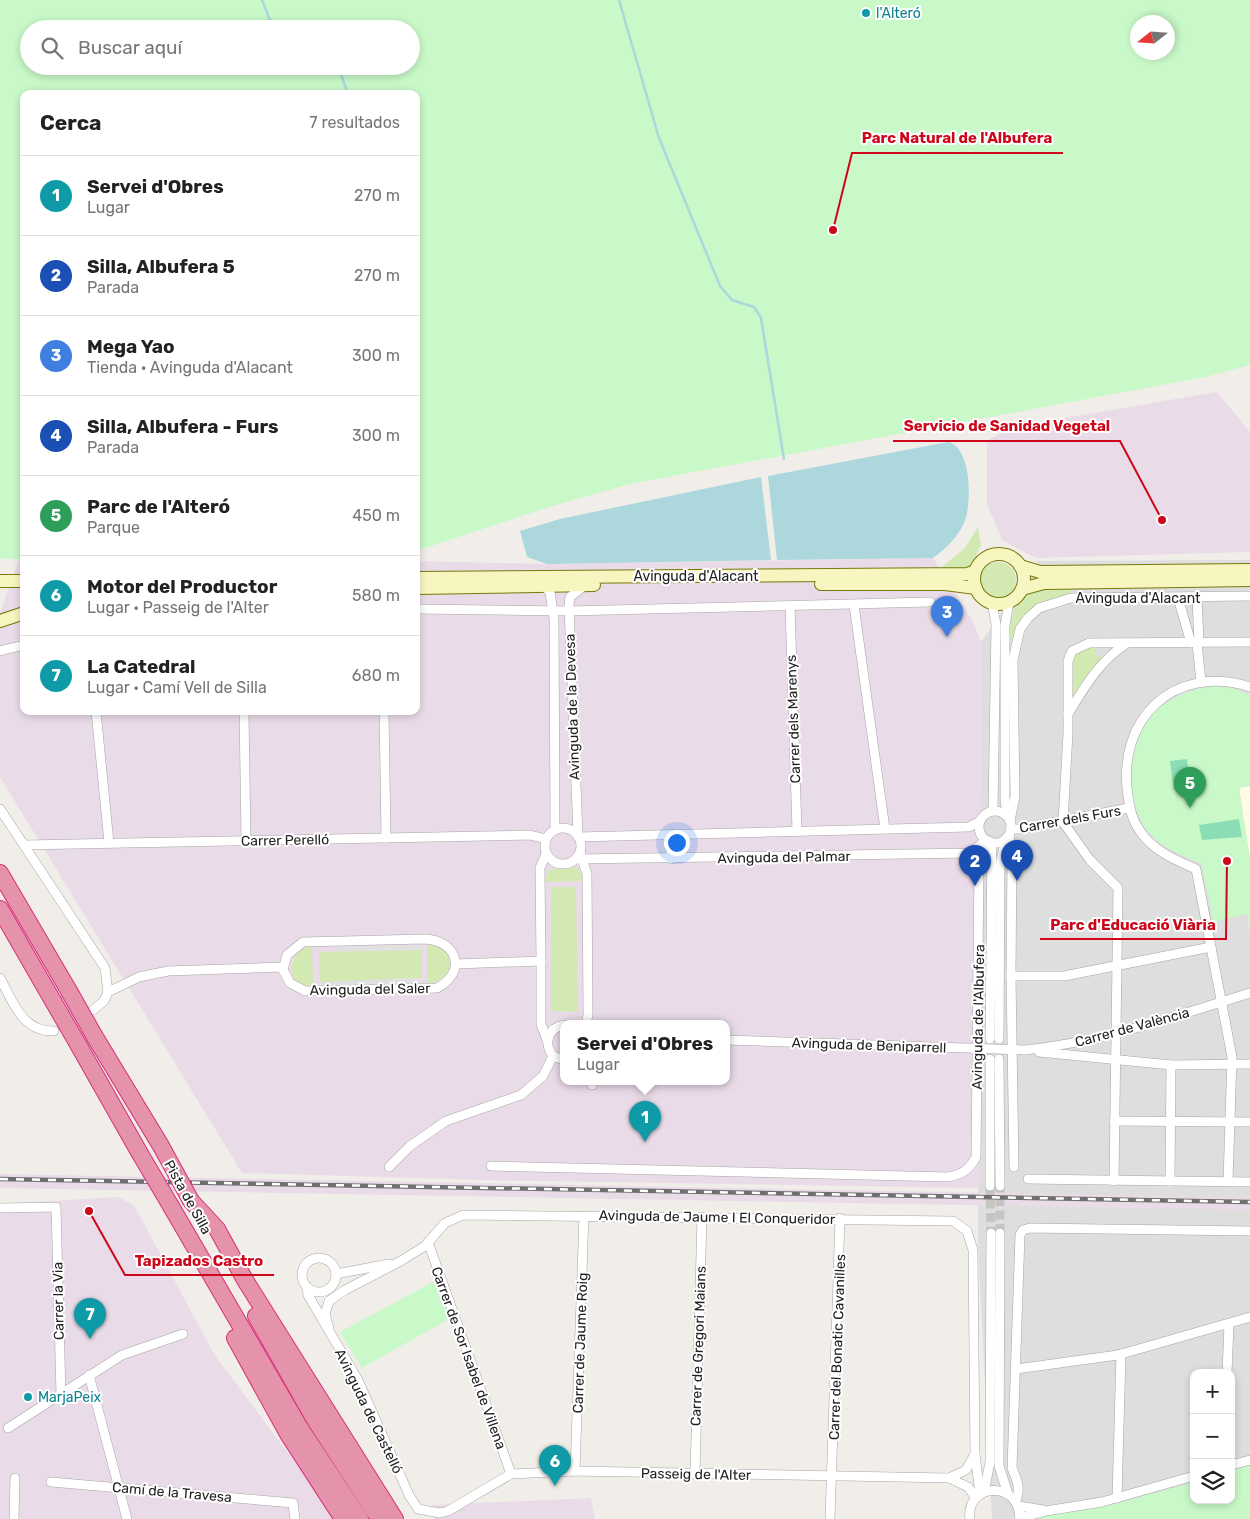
<!DOCTYPE html>
<html lang="es">
<head>
<meta charset="utf-8">
<style>
  :root { --surface:#fff; --page:#f2f2f2; --text:#222; --muted:#767676; --line:#e0e0e0; --accent:#0b8043 }
  body { margin:0; font-family:Rubik,sans-serif; background:var(--page); color:var(--text) }
  .controls { position:absolute; right:15px; bottom:15px; display:grid; overflow:hidden; border-radius:10px; box-shadow:0 2px 8px #0003 }
  .controls button { width:45px; height:45px; display:grid; place-items:center; padding:0; border:0; border-bottom:1px solid var(--line); background:var(--surface); color:var(--text); font:25px sans-serif }
  .compass { position:absolute; left:1130px; top:15px; width:45px; height:45px; border-radius:50%; background:var(--surface); box-shadow:0 2px 8px #0003; rotate:253deg }
  .you { position:absolute; left:676px; top:842px; width:18px; height:18px; margin:-12px; border:4px solid #fff; border-radius:50%; background:#1a73e8; box-shadow:0 0 0 8px #1a73e833 }
  .badge { display:grid; place-items:center; width:32px; height:32px; border-radius:50%; background:var(--accent); color:#fff; font-size:16px; font-weight:700 }
  .pin { position:absolute; translate:-50% -41px; filter:drop-shadow(0 1px 2px #0008) }
  .pin::after { content:''; position:absolute; top:26px; width:18px; height:15px; background:inherit; clip-path:polygon(0 0,100% 0,50% 100%) }
  .popup { position:absolute; left:560px; top:1020px; width:170px; height:65px; box-sizing:border-box; display:grid; place-content:center; border-radius:10px; background:var(--surface); filter:drop-shadow(0 1px 4px #0005); font-size:16px; white-space:nowrap; color:var(--muted) }
  .popup b { font-size:19px; color:var(--text) }
  .popup::after { content:''; position:absolute; left:50%; top:100%; margin-left:-10px; border:10px solid transparent; border-top-color:var(--surface) }
  .list { margin:0; padding:0; list-style:none }
  h2 { display:flex; justify-content:space-between; align-items:center; height:65px; margin:0; padding:0 20px; font-size:21px }
  h2 small { font-size:16px; font-weight:400; color:var(--muted) }
  .list li { display:grid; grid-template-columns:32px 1fr auto; gap:15px; align-items:center; box-sizing:border-box; height:80px; padding:0 20px; border-top:1px solid var(--line) }
  .list b { display:block; font-size:19px; white-space:nowrap }
  .list p { margin:0; font-size:16px; white-space:nowrap; color:var(--muted) }
  .list em { font-size:16px; font-style:normal; color:var(--muted) }
  .icon { flex:none; width:28px; height:28px; fill:none; stroke:currentColor; stroke-width:2; stroke-linecap:round; stroke-linejoin:round }
  .map { position:relative; flex:none; width:1250px; height:1519px; overflow:hidden }
  .search { position:absolute; background:var(--surface); box-shadow:0 2px 8px #0003; left:20px; top:20px; width:400px; height:55px; display:flex; align-items:center; gap:12px; box-sizing:border-box; padding:0 18px; border-radius:28px; color:var(--muted); font-size:19px }
  .panel { position:absolute; background:var(--surface); box-shadow:0 2px 8px #0003; left:20px; top:90px; width:400px; height:625px; border-radius:10px }
  .map>svg:first-child { display:block }
  .residential { fill:#dfdedf; fill-rule:evenodd }
  .industrial { fill:#eadbe9; fill-rule:evenodd }
  .education { fill:#fefce5 }
  .grass { fill:#d2e9b1 }
  .park { fill:#c9f9c8; fill-rule:evenodd }
  .pitch { fill:#8addb5 }
  .parking { fill:#e1e1e1 }
  .water { fill:#abd7dd }
  .lines { fill:none; stroke-linecap:round; stroke-linejoin:round }
  .stream { stroke:#abd7dd; stroke-width:2.5 }
  .street-tunnel { stroke:#c7c5c1; stroke-width:9; stroke-dasharray:9 4.5; stroke-linecap:butt }
  .street-casing { stroke:#a5a5a5; stroke-width:10 }
  .secondary-casing { stroke:#787908; stroke-width:14 }
  .highway-casing { stroke:#d72e79; stroke-width:18 }
  .street { stroke:#fff; stroke-width:9 }
  .secondary { stroke:#f8f6c0; stroke-width:12 }
  .highway { stroke:#e593ab; stroke-width:16 }
  .rail-casing { stroke:#6f6f6f; stroke-width:4.5 }
  .rail { stroke:#fff; stroke-width:2.5; stroke-dasharray:8; stroke-linecap:butt }
  .highway-bridge-casing { stroke:#d72e79; stroke-width:18; stroke-linecap:butt }
  .highway-bridge { stroke:#e593ab; stroke-width:16 }
  .culture-dot { fill:#0f9aa8; stroke:#fff; stroke-width:2 }
  .labels { text-anchor:middle; stroke-width:4; stroke-linejoin:round; paint-order:stroke }
  .culture-label { font-size:14px; fill:#0d838f; stroke:#fff; text-anchor:start }
  .street-label { font-size:14px; fill:#212121; stroke:#fff }
  .leader { fill:none; stroke:#cd061a; stroke-width:2 }
  .callout-dot { fill:#cd061a; stroke:#fff; stroke-width:2 }
  .callout-label { font-size:15px; text-anchor:middle; font-weight:bold; fill:#cd061a; stroke:#fff; stroke-width:4; stroke-linejoin:round; paint-order:stroke }
</style>
</head>
<body>
<div class="map">
<svg width="1250" height="1519" viewBox="0 0 1250 1519">
  <rect width="100%" height="100%" fill="#f1eee9"/>
  <!-- residential -->
  <path class="residential" d="M1250,560v959h-258l-14,-273 3,-604 57,-81zM1194,1373h37v127h-37z"/>
  <!-- industrial -->
  <g class="industrial">
    <path d="M1217,392l33,40v120l-214,6 -34,-18 -15,-36v-64l29,-14z"/>
    <path d="M933,558l39,62 9,22 -2,546 -495,-8 -242,-7 -242,-396v-164l19,-53h5v151h392v-150l131,3zM564,1023h162v58h-162z"/>
    <path d="M0,1174l1250,24v12l-1250,-22z"/>
    <path d="M118,1197l16,8 80,149 104,139 22,26h-340v-315z"/>
    <path d="M591,1498l4,21h-161l-2,-14z"/>
  </g>
  <!-- education -->
  <path class="education" d="M1250,786v75l-11,-74z"/>
  <!-- grass -->
  <g class="grass">
    <path d="M978,527l3,18 -11,23 -33,3 28,-23z"/>
    <circle cx="998" cy="580" r="18"/>
    <path d="M1038,588l32,1 1,7 -27,6 -30,36 -4,-1c0,-25 4,-38 28,-49z"/>
    <path d="M1085,647h11v9l10,1 -31,40 -3,1c-2,-20 -8,-40 13,-51z"/>
    <path d="M563,867l14,1 5,6 1,7 -38,1 3,-11z"/>
    <path d="M551,887h25l2,125 -27,-1z"/>
    <path d="M427,943c15,2 21,9 24,23l-7,12 -17,8z"/>
    <path d="M308,947h4l1,40 -16,-4c-10,-14 -5,-30 11,-36z"/>
    <path d="M421,950l1,28 -102,4 -1,-30z"/>
  </g>
  <!-- park -->
  <g class="park">
    <path d="M0,0h1250v365l-45,12 -575,107 -81,23 -133,44v-457h-392v466l-24,-2zM1138,22h30v30h-30zM29,29h382v37h-382z"/>
    <path d="M1210,686l21,2 19,7v91l-11,2 11,71v75l-3,-20 -33,8 -13,-59c-21,-8 -48,-19 -59,-40 -17,-32 -13,-77 8,-106 13,-18 39,-26 60,-31z"/>
    <path d="M435,1281l14,38 -87,49 -22,-36z"/>
    <path d="M1250,1465v54h-222l5,-3 85,-13 76,-21v18h37v-29z"/>
  </g>
  <!-- pitch -->
  <g class="pitch">
    <path d="M1187,759l4,30 -17,2 -4,-30z"/>
    <path d="M1239,819l3,18 -40,3 -3,-15z"/>
  </g>
  <!-- parking -->
  <g class="parking">
    <path d="M421,945v5l-86,1v-4z"/>
    <path d="M416,978l1,7 -97,3v-6z"/>
  </g>
  <!-- water -->
  <g class="water">
    <path d="M948,442c24,5 24,63 16,81 -7,15 -18,25 -31,35l-156,2 -9,-84z"/>
    <path d="M761,477l10,83 -224,4 -20,-7 -7,-26 40,-12z"/>
  </g>
  <g class="lines">
    <!-- stream -->
    <g class="stream">
      <path d="M262,0l8,20 11,9"/>
      <path d="M619,0l40,138 61,148 12,14 22,7 7,11 23,141"/>
      <path d="M338,66l10,28"/>
    </g>
    <!-- street-tunnel -->
    <g class="street-tunnel">
      <path d="M990,1186l1,47"/>
      <path d="M1000,1233v-47"/>
    </g>
    <defs>
      <g id="street">
        <path d="M544,586l6,6 4,27 1,211"/>
        <path d="M1178,598l13,45"/>
        <path d="M1197,598l2,45"/>
        <path d="M992,603l4,21 -3,187"/>
        <path d="M854,605l31,224"/>
        <path d="M790,606l7,225"/>
        <path d="M416,609l153,2 361,-9"/>
        <path d="M1197,643l4,39"/>
        <path d="M0,651l24,-6"/>
        <path d="M96,711l13,132"/>
        <path d="M244,711l2,130"/>
        <path d="M384,711l2,127"/>
        <path d="M1068,714c16,-26 32,-54 58,-70"/>
        <path d="M0,809l105,159 3,24"/>
        <circle cx="995" cy="827" r="16"/>
        <path d="M1008,817l-3,-16v-176l4,-23"/>
        <path d="M1010,821l5,-25 -2,-136 7,-31 8,-11 11,-10 32,-10 179,-2"/>
        <circle cx="563" cy="846" r="18"/>
        <path d="M1011,829h9l109,-21"/>
        <path d="M670,834l1,25"/>
        <path d="M578,836l-9,-231 1,-8 14,-11"/>
        <path d="M1009,836l3,17 -1,123 3,191"/>
        <path d="M578,837l391,-10 11,-6"/>
        <path d="M24,845l506,-10 16,4"/>
        <path d="M580,853l7,21 1,141 -2,8"/>
        <path d="M546,854l-6,14 1,93v63l6,16"/>
        <path d="M576,859l395,-6 15,-13"/>
        <path d="M424,939c33,1 44,33 13,49l-132,3 -15,-8 -7,-13 4,-15 16,-13z"/>
        <path d="M456,964l85,-3"/>
        <path d="M1011,976h53l147,-29"/>
        <path d="M0,978c13,24 22,54 54,53"/>
        <path d="M93,1010l11,-9 4,-9 31,-15 29,-6 115,-4"/>
        <path d="M564,1025c-16,3 -21,18 -11,31l11,4"/>
        <path d="M990,1039l2,-196"/>
        <path d="M999,1039l1,-173 6,-28"/>
        <path d="M726,1040l299,10c77,-8 151,-34 225,-57"/>
        <path d="M1039,1052l132,13 79,-1"/>
        <path d="M990,1059v127"/>
        <path d="M999,1059l1,127"/>
        <path d="M590,1081l2,4"/>
        <path d="M1114,1121l136,1"/>
        <path d="M491,1166l457,11c15,-3 21,-7 28,-20l3,-294 10,-22"/>
        <path d="M389,1167l21,-21 36,-25 75,-26 22,-19 10,-20"/>
        <path d="M1028,1179l222,3"/>
        <path d="M1114,1181l4,-293 -28,-28 -27,-38 5,-89v-72l4,-10 17,-8 161,-1"/>
        <path d="M1170,1181l1,-116"/>
        <path d="M1228,1181l4,-124 -36,-188c-20,-9 -43,-18 -56,-38 -8,-11 -10,-22 -12,-35 -12,-77 46,-133 122,-109"/>
        <path d="M0,1208l56,-1 5,187"/>
        <path d="M1000,1233l-1,233 9,28"/>
        <path d="M428,1242l83,232"/>
        <circle cx="319" cy="1275" r="17"/>
        <path d="M336,1274l53,-10"/>
        <path d="M307,1287l1,8 50,85 51,115 9,14 22,4 8,-2 63,-37 64,-3 374,7 19,9 8,11"/>
        <path d="M329,1328l-4,-14 4,-13 16,-11 54,-28 26,-16 20,-23 18,-8 490,6 14,10 6,19 2,204 5,41"/>
        <path d="M1016,1369l102,-14 132,-38"/>
        <path d="M1227,1373l2,-49"/>
        <path d="M89,1375l38,144"/>
        <path d="M8,1428l114,-73 61,-21"/>
        <path d="M1231,1465l19,-5"/>
        <path d="M575,1471l9,-255"/>
        <path d="M695,1474l7,-257"/>
        <path d="M949,1478l17,-8 9,-16"/>
        <path d="M51,1482l242,21 2,16"/>
        <path d="M984,1492l6,-30 1,-229"/>
        <path d="M1117,1498l4,-144"/>
        <path d="M1016,1501c5,-12 1,-21 -4,-33l8,-233 3,-5 7,-2 220,3"/>
        <path d="M1019,1506l24,4"/>
        <path d="M1020,1518l26,-7 56,-9 92,-26"/>
        <path d="M14,1519l1,-41"/>
        <path d="M830,1519l10,-301"/>
        <path d="M970,1519c-5,-35 49,-41 50,0"/>
      </g>
      <g id="secondary">
        <circle cx="999" cy="579" r="25"/>
        <path d="M1020,566l20,6 210,-2"/>
        <path d="M416,578l551,-4 8,-3"/>
        <path d="M0,581h24"/>
        <path d="M821,584h124l31,4"/>
        <path d="M416,588l178,-3"/>
        <path d="M1022,589l22,-6 206,-3"/>
        <path d="M0,621l24,-8"/>
      </g>
      <g id="highway">
        <path d="M0,873l69,118"/>
        <path d="M0,909l53,92"/>
        <path d="M95,1037l66,109"/>
        <path d="M79,1046l60,106"/>
        <path d="M191,1201l26,28 28,51 150,239"/>
        <path d="M172,1208l128,220 60,91"/>
        <path d="M256,1316l59,104 64,99"/>
        <path d="M235,1338l53,96 55,85"/>
      </g>
    </defs>
    <!-- street casing -->
    <use href="#street" class="street-casing"/>
    <!-- secondary casing -->
    <use href="#secondary" class="secondary-casing"/>
    <!-- highway casing -->
    <use href="#highway" class="highway-casing"/>
    <!-- street -->
    <use href="#street" class="street"/>
    <!-- secondary -->
    <use href="#secondary" class="secondary"/>
    <!-- highway -->
    <use href="#highway" class="highway"/>
    <defs>
      <path id="rail" d="M0,1179l1250,23"/>
    </defs>
    <!-- rail casing -->
    <use href="#rail" class="rail-casing"/>
    <!-- rail -->
    <use href="#rail" class="rail"/>
    <defs>
      <g id="highway-bridge">
        <path d="M69,991l26,46"/>
        <path d="M53,1001l26,45"/>
        <path d="M161,1146l30,55"/>
        <path d="M139,1152l33,56"/>
      </g>
    </defs>
    <!-- highway-bridge casing -->
    <use href="#highway-bridge" class="highway-bridge-casing"/>
    <!-- highway-bridge -->
    <use href="#highway-bridge" class="highway-bridge"/>
  </g>
  <!-- markers -->
  <g class="culture-dot">
    <circle cx="866" cy="13" r="5"/>
    <circle cx="28" cy="1397" r="5"/>
  </g>
  <g class="labels">
    <!-- culture labels -->
    <g class="culture-label">
      <text x="876" y="18">l'Alteró</text>
      <text x="38" y="1402">MarjaPeix</text>
    </g>
    <!-- street labels -->
    <g class="street-label">
      <text x="696" y="581">Avinguda d'Alacant</text>
      <text x="1138" y="603">Avinguda d'Alacant</text>
      <text transform="translate(572 707) rotate(-92)" y="5">Avinguda de la Devesa</text>
      <text transform="translate(793 719) rotate(-92)" y="5">Carrer dels Marenys</text>
      <text transform="translate(1070 819) rotate(-10)" y="5">Carrer dels Furs</text>
      <text transform="translate(285 840) rotate(-1)" y="5">Carrer Perelló</text>
      <text transform="translate(784 857) rotate(-1)" y="5">Avinguda del Palmar</text>
      <text transform="translate(370 989) rotate(-1)" y="5">Avinguda del Saler</text>
      <text transform="translate(978 1017) rotate(-89)" y="5">Avinguda de l'Albufera</text>
      <text transform="translate(1132 1027) rotate(-15)" y="5">Carrer de València</text>
      <text transform="translate(869 1045) rotate(2)" y="5">Avinguda de Beniparrell</text>
      <text transform="translate(188 1197) rotate(61)" y="5">Pista de Silla</text>
      <text transform="translate(717 1217) rotate(1)" y="5">Avinguda de Jaume I El Conqueridor</text>
      <text transform="translate(58 1301) rotate(-91)" y="5">Carrer la Via</text>
      <text transform="translate(580 1343) rotate(-88)" y="5">Carrer de Jaume Roig</text>
      <text transform="translate(698 1346) rotate(-88)" y="5">Carrer de Gregori Maians</text>
      <text transform="translate(837 1347) rotate(-88)" y="5">Carrer del Bonatic Cavanilles</text>
      <text transform="translate(469 1358) rotate(70)" y="5">Carrer de Sor Isabel de Villena</text>
      <text transform="translate(369 1411) rotate(64)" y="5">Avinguda de Castelló</text>
      <text transform="translate(696 1474) rotate(1)" y="5">Passeig de l'Alter</text>
      <text transform="translate(172 1492) rotate(5)" y="5">Camí de la Travesa</text>
    </g>
  </g>
  <!-- callouts -->
  <path class="leader" d="M833 230L852 153H1063M1162 520L1120 441H893M1227 861L1226 939H1040M89 1211L125 1275H274"/>
  <g class="callout-dot">
    <circle cx="833" cy="230" r="5"/>
    <circle cx="1162" cy="520" r="5"/>
    <circle cx="1227" cy="861" r="5"/>
    <circle cx="89" cy="1211" r="5"/>
  </g>
  <g class="callout-label">
    <text x="957" y="143">Parc Natural de l'Albufera</text>
    <text x="1007" y="431">Servicio de Sanidad Vegetal</text>
    <text x="1133" y="930">Parc d'Educació Viària</text>
    <text x="199" y="1266">Tapizados Castro</text>
  </g>
</svg>
<div class="controls">
<button>+</button>
<button>−</button>
<button><svg class="icon" aria-label="layers" viewBox="0 0 24 24"><path d="M12 4l9 5-9 5-9-5zM3 14l9 5 9-5"/></svg></button>
</div>
<svg class="compass" viewBox="-18 -18 36 36"><path d="M0-13l5 13h-10z" fill="#e53935"/><path d="M0 13l5-13h-10z" fill="#767676"/></svg>
<div class="you"></div>
<div class="pin badge" style="left:645px;top:1142px;background:#0f9aa8">1</div>
<div class="popup"><b>Servei d'Obres</b>Lugar</div>
<div class="pin badge" style="left:975px;top:886px;background:#1a4fb4">2</div>
<div class="pin badge" style="left:947px;top:637px;background:#3f7fe0">3</div>
<div class="pin badge" style="left:1017px;top:881px;background:#1a4fb4">4</div>
<div class="pin badge" style="left:1190px;top:808px;background:#2e9e5b">5</div>
<div class="pin badge" style="left:555px;top:1486px;background:#0f9aa8">6</div>
<div class="pin badge" style="left:90px;top:1339px;background:#0f9aa8">7</div>
<div class="search"><svg class="icon" aria-label="search" viewBox="0 0 24 24"><circle cx="10" cy="10" r="6"/><path d="M15 15l6 6"/></svg>Buscar aquí</div>
<section class="panel">
<h2>Cerca<small>7 resultados</small></h2>
<ul class="list">
<li><span class="badge" style="background:#0f9aa8">1</span><div><b>Servei d'Obres</b><p>Lugar</p></div><em>270 m</em></li>
<li><span class="badge" style="background:#1a4fb4">2</span><div><b>Silla, Albufera 5</b><p>Parada</p></div><em>270 m</em></li>
<li><span class="badge" style="background:#3f7fe0">3</span><div><b>Mega Yao</b><p>Tienda · Avinguda d'Alacant</p></div><em>300 m</em></li>
<li><span class="badge" style="background:#1a4fb4">4</span><div><b>Silla, Albufera - Furs</b><p>Parada</p></div><em>300 m</em></li>
<li><span class="badge" style="background:#2e9e5b">5</span><div><b>Parc de l'Alteró</b><p>Parque</p></div><em>450 m</em></li>
<li><span class="badge" style="background:#0f9aa8">6</span><div><b>Motor del Productor</b><p>Lugar · Passeig de l'Alter</p></div><em>580 m</em></li>
<li><span class="badge" style="background:#0f9aa8">7</span><div><b>La Catedral</b><p>Lugar · Camí Vell de Silla</p></div><em>680 m</em></li>
</ul>
</section>
</div>
</body>
</html>
